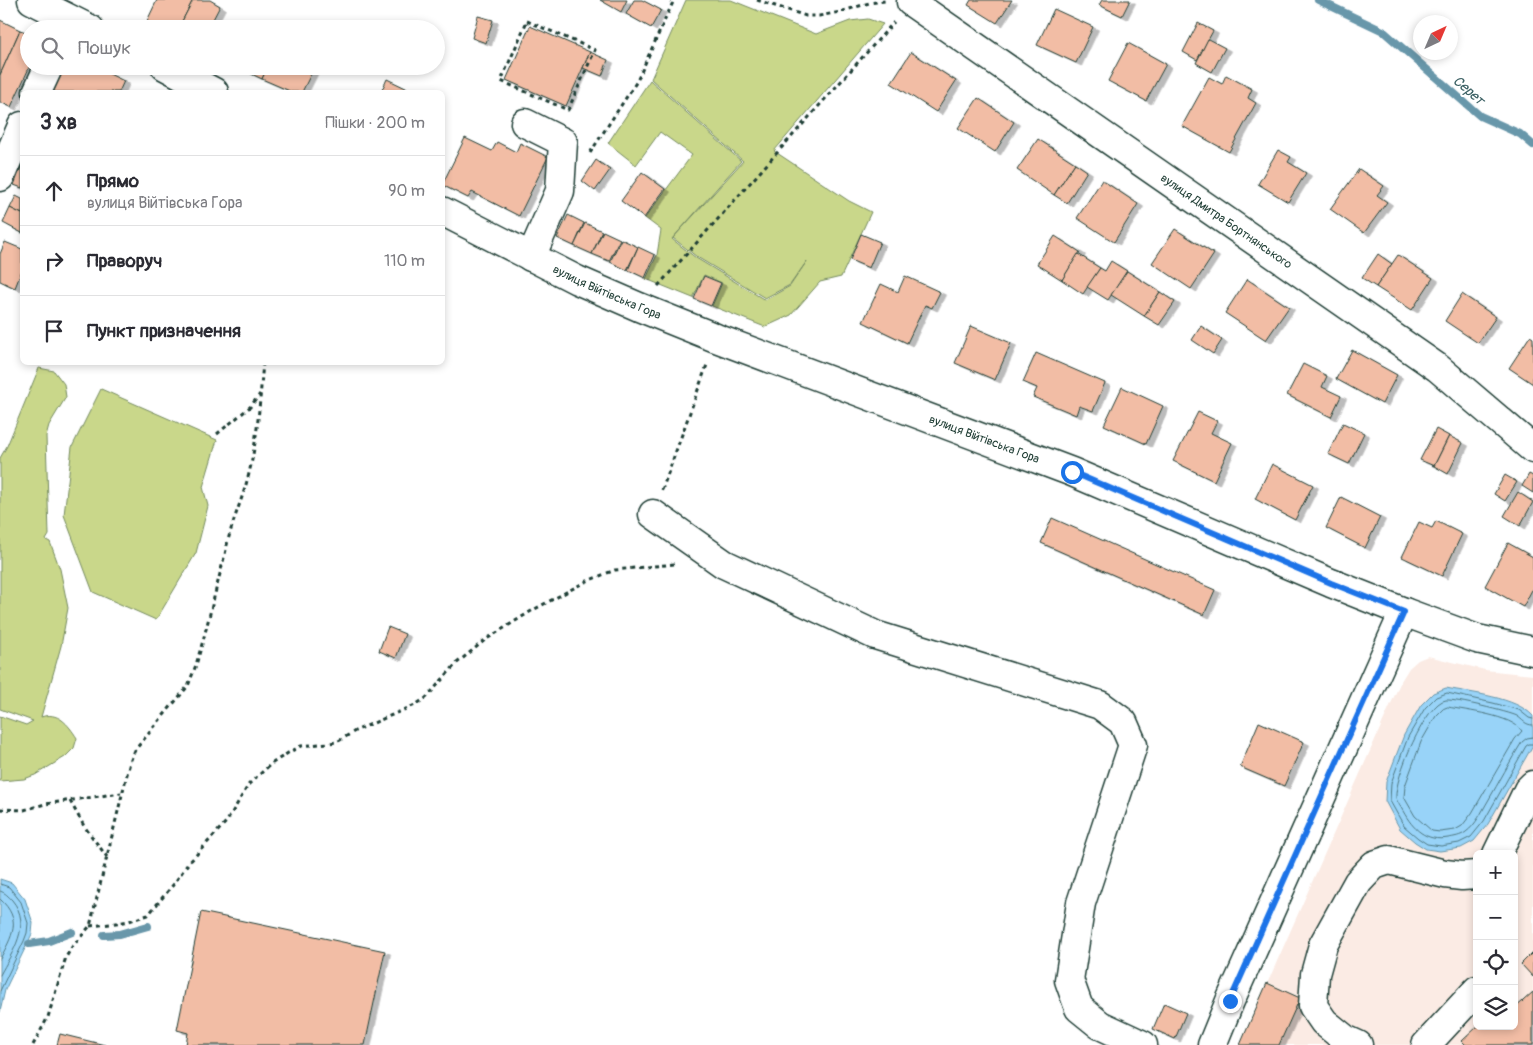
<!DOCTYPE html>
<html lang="uk">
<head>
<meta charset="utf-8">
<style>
  :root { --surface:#fff; --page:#f2f2f3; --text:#2b2b33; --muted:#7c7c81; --line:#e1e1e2 }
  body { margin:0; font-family:Pangolin,sans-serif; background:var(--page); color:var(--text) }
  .controls { position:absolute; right:15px; bottom:15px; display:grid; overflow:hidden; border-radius:8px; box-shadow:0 2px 8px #0003 }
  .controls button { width:45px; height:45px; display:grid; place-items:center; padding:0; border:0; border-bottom:1px solid var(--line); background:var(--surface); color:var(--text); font:25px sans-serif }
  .compass { position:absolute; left:1413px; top:15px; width:45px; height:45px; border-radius:50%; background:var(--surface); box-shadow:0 2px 8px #0003; rotate:44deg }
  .stop { position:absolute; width:15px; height:15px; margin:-11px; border:4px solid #1a73e8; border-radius:50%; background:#fff }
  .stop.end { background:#1a73e8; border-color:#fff; box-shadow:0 1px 5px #0008 }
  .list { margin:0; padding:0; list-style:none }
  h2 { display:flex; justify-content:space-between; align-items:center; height:65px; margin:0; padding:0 20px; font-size:21px }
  h2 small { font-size:16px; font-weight:400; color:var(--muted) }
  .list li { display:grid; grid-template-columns:32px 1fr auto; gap:15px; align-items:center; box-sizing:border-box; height:70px; padding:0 20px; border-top:1px solid var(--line) }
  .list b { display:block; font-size:19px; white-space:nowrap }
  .list p { margin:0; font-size:16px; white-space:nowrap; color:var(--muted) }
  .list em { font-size:16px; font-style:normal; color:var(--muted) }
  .icon { flex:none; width:28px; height:28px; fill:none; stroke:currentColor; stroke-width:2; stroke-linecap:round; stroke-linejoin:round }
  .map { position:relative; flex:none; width:1533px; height:1045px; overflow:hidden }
  .search { position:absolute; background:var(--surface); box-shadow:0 2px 8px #0003; left:20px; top:20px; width:425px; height:55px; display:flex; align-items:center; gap:12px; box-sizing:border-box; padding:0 18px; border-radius:28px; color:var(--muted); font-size:19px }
  .panel { position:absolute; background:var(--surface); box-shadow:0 2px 8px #0003; left:20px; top:90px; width:425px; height:275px; border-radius:8px }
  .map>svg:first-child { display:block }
  .built { fill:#fbebe4; fill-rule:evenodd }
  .green { fill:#c9d78a; stroke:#748a5f }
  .water { fill:#98d3f8; stroke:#6897aa }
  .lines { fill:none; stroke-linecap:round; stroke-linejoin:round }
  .shore { stroke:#4f7982; stroke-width:1 }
  .stream { stroke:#6897aa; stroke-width:8 }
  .building { fill:#f2bda5; stroke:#1f3d34; filter:url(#shadow) }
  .minor-casing { stroke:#1f3d34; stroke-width:31 }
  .path { stroke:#1f3d34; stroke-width:3; stroke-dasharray:4 4; stroke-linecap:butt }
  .minor { stroke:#fff; stroke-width:28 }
  .route { stroke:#1a73e8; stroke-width:6 }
  .labels { text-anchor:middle; stroke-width:4; stroke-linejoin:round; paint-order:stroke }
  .street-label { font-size:12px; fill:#1f3d34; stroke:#fff }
  .water-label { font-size:14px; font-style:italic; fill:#3d6265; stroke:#fff }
</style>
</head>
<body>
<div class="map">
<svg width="1533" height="1045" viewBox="0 0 1533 1045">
  <defs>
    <filter id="shadow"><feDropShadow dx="5.5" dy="3" stdDeviation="0" flood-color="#0004"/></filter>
  </defs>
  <rect width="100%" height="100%" fill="#fff"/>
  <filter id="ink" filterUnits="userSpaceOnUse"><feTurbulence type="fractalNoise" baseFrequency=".02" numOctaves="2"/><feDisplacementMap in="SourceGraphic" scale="10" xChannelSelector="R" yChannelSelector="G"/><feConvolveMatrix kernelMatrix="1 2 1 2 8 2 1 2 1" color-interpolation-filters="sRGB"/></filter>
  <g filter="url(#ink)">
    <!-- built -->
    <path class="built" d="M1428,656l57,14 48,5v370h-293l161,-364 8,-13 9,-8zM1477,854h37v172h-37z"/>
    <!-- green -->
    <g class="green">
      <path d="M686,0h45l85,34 34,-13 18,-2 15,5 -109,127 75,50 22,11 -30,65 -21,5 -29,33 -26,12 -53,-21 10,-23 -18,-8 -11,23 -47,-19 11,-24 4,-25 -16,-12 47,-63 -32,-23 -24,33 -28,-22 42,-63 91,81 -69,78 24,19 69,42 25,-14 17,-25 -17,24 -25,13 -68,-41 -24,-19 70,-77 -92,-82z"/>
      <path d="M39,368l15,3 10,13 2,13 -17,28 -3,11 3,99 -3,5 4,2 10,27 8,39 -7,38 -20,71c17,-6 27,7 36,21l-3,10 -9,9 -30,18 -11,4 -24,2v-65l26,9 7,-4 -33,-12v-251l7,-12z"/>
      <path d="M101,389l116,51 -14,47 5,19 -12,47 -40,67 -63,-28 -29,-77 8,-68z"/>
    </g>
    <!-- water -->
    <g class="water">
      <path d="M1446,688c25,5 70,9 87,28v29l-45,79 -14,17 -13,7 -21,3 -14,-2 -11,-7 -15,-13 -15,-28 1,-19 18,-47 17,-30 12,-12z"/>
      <path d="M0,879l12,4 13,16 8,24 -1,11 -27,56 -5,22z"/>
    </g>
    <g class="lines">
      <!-- shore -->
      <g class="shore">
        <path d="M1448,707c19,4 63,8 74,24l-7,8 -43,74 -10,13 -7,4 -15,2 -8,-1 -17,-15 -11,-19 1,-11 16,-44 15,-26 7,-7z"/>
        <path d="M1533,719l-4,-1 -10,-8 -26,-7 -46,-10 -11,4 -11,11 -17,29 -17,46 -1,18 14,25 14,12 9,6 14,2 18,-3 12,-6 13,-16 42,-75 3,-2h4"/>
        <path d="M1533,725c-8,0 -10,-5 -16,-9 -8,-4 -62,-17 -71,-16 -20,2 -52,79 -50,98 1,4 5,9 7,13 10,18 23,31 45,27 6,-1 13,-2 18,-6 10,-7 16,-21 22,-31 11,-19 22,-40 34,-59l5,-4 6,-1"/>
        <path d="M0,884l9,3 12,15 7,21 -1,10 -3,8 -24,50"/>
        <path d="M0,891c6,2 8,5 12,9 21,25 0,52 -12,75"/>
        <path d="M0,899c23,21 12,37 0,60"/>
      </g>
      <!-- stream -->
      <g class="stream">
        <path d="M1318,0l65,31 97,85 40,18 13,11"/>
        <path d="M104,935l16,-1 28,-8"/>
        <path d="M29,944l20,-3 23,-9"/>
      </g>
    </g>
    <!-- building -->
    <g class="building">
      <path d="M157,0h36l-15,29h-16l-15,-8z"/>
      <path d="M193,0h17l10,6 -12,23h-30z"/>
      <path d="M600,0h27l-6,12z"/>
      <path d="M634,0h8l19,10 -10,18 -25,-14z"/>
      <path d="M971,0h41l-15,23 -29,-18z"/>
      <path d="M1102,0h28l-8,16 -23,-11z"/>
      <path d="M1054,9l39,18 -17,36 -39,-18z"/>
      <path d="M478,16l15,4 -7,23 -14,-5z"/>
      <path d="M0,20l20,10 -20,45z"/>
      <path d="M1198,23l15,8 -16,29 -14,-8z"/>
      <path d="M530,26l60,26 -24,54 -60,-26z"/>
      <path d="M20,30l9,3v33h1l-19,41 -11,-5v-27z"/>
      <path d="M1208,39l17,9 -13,24 -16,-9z"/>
      <path d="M1128,43l38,21 -20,37 -38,-20z"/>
      <path d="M590,52l18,8 -6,16 -19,-8z"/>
      <path d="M911,52l45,29 -20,31 -45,-29z"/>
      <path d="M58,66h35l31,15 -5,11h-64l-8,-3z"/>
      <path d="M235,66h33l-6,13z"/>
      <path d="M268,66h47l-13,26h-10l-30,-13z"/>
      <path d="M1226,75l26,14 -4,9 8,5 -27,49 -47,-26 27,-49 13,7z"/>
      <path d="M387,79l27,13h-33z"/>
      <path d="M978,98l36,24 -19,30 -37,-24z"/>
      <path d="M465,138l27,13 5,-9 19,10 4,-9 28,14 -29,59 -47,-24 -4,6 -26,-13z"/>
      <path d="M1038,139l37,24 -21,32 -37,-25z"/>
      <path d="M1278,150l13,7 -3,5 18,11 -18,29 -30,-18z"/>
      <path d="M596,160l14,10 -15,21 -13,-10z"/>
      <path d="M1075,163l12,8 -20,32 -13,-8z"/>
      <path d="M22,165v23l-8,-3z"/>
      <path d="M1359,169l25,17 -7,9 10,7 -23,31 -34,-24z"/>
      <path d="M642,172l23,17 -21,29 -23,-17z"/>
      <path d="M1102,180l36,24 -24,38 -37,-24z"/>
      <path d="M16,196l6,3v15l-12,-6z"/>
      <path d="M10,208l12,6v19l-19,-10z"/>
      <path d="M568,215l16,8 -10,23 -17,-8z"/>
      <path d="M585,223l17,8 -10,23 -18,-8z"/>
      <path d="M1175,229l39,25 -23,35 -39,-26z"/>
      <path d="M603,231l17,8 -11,22 -17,-7z"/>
      <path d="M861,234l19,8 -11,26 -19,-8z"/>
      <path d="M1055,236l25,16 -18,28 -25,-16z"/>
      <path d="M621,239l17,8 -11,23 -17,-8z"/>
      <path d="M5,242l17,7v21l-7,18 -15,-7v-27z"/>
      <path d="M638,247l17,8 -10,23 -17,-8z"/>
      <path d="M1078,254l22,14 -17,26 -21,-14z"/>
      <path d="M1378,254l14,10 -16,23 -14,-9z"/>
      <path d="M1398,255l35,23 -21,32 -36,-23z"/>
      <path d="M1111,261l16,10 -19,29 -21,-13 13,-19 5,3z"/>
      <path d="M1127,271l33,21 -16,24 -33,-21z"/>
      <path d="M704,276l17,7 -10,23 -17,-7z"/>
      <path d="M905,276l35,16 -8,16 -7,-3 -18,38 -44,-21 18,-38 17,8z"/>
      <path d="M1247,279l42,28 -23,33 -41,-27z"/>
      <path d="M1160,292l15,10 -16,23 -15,-9z"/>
      <path d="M1462,294l34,23 -18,26 -33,-22z"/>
      <path d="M971,326l40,17 -16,37 -40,-17z"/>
      <path d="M1201,326l21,14 -9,14 -21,-14z"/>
      <path d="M1530,336l3,2v46l-24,-16z"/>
      <path d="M1352,350l45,25 -15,29 -46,-25z"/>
      <path d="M1036,353l69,30 -12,28 -14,-5 -3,9 -43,-18 4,-9 -14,-6z"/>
      <path d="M1303,364l24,12 -5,11 19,9 -10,21 -44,-22z"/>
      <path d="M1122,387l41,19 -17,38 -42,-19z"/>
      <path d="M1198,412l19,9 -6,12 21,10 -18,38 -41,-20z"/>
      <path d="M1343,423l21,10 -15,31 -21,-10z"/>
      <path d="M1436,429l13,7 -15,30 -14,-6z"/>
      <path d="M1449,436l14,7 -15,31 -14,-8z"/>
      <path d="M1272,464l41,21 -18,35 -40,-21z"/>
      <path d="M1529,474l4,2v17l-11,-7z"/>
      <path d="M1505,475l12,7 -12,19 -11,-7z"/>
      <path d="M1518,492l15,10 -13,24 -16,-10z"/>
      <path d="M1341,497l39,20 -15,31 -39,-20z"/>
      <path d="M1052,518l163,72 -11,25 -163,-72z"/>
      <path d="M1436,521l26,13 -20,42 -40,-19 17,-35 13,6z"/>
      <path d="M1508,543l25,14v31l-10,19 -38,-21z"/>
      <path d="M388,627l17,7 -9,24 -17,-7z"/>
      <path d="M1259,722l45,20 -20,44 -44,-19z"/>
      <path d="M201,912l184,39 -20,94h-179l2,-12 -11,-3z"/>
      <path d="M1533,952v25l-12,-13z"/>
      <path d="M1267,983l33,15 -21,47h-39z"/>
      <path d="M1533,992v53h-67l-4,-4 16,-15h36v-17z"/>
      <path d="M1164,1003l22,10 -11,26 -22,-10z"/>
      <path d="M60,1034l45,11h-48z"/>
    </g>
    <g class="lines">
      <defs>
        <g id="minor">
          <path d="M32,0l58,29"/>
          <path id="s1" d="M911,2l527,366 95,81"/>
          <path d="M165,66l49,26"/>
          <path d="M37,92l12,-26"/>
          <path d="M525,123l38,19 -3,49 -29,66"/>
          <path d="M0,177l22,-51"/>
          <path id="s2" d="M442,211l135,69 62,27 77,31 356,134 259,111 73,29 73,27 56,12"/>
          <path d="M653,514l71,50 151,71 225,70 23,17 10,23 -52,158 -12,77 10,28 21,17 43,20"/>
          <path d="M1497,854l31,-64 5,-5"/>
          <path d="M1212,1045l18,-44 174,-389"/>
          <path d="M1358,1045l-13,-6 -21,-17 -11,-16 2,-32 8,-29 35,-63 16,-17 15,-5 56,14 17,2 15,-1"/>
          <path d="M1426,1045l51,-55"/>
        </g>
      </defs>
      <!-- minor casing -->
      <use href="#minor" class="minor-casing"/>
      <!-- path -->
      <g class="path">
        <path d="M757,0l49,16h13l21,-4 29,-9 16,-2"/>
        <path d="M527,21l68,29 -27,60 -67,-29z"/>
        <path d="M590,153l47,-72 37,-81"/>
        <path d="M658,286l236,-264"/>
        <path d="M217,434l33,-27 10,-13"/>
        <path d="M662,490l46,-128"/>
        <path d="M70,801l14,25 23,31"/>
        <path d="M0,809l24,1 21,-6 76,-11"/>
        <path d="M90,926l20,-2 19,-3 19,-6 25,-30 14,-20 40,-44 22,-37 22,-20 17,-11 13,-7 36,-4 18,-11 60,-26 11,-7 31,-35 28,-23 48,-30 52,-28 30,-12 60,-6"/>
        <path d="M33,1045l15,-28 18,-60 6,-10 18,-21 40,-164 5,-12 53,-64 8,-21 8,-28 22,-87c5,-28 18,-53 24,-81 8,-35 10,-71 13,-107"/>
      </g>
      <!-- minor -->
      <use href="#minor" class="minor"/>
    </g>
  </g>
  <g class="lines" filter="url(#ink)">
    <!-- route -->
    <path class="route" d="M1072,472l259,111 73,29 -174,389"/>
  </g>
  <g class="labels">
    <!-- street labels -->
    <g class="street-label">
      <text dy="4" stroke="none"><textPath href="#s1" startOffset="384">вулиця Дмитра Бортнянського</textPath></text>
      <text dy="4" stroke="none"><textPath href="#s2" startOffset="184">вулиця Війтівська Гора</textPath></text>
      <text dy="4" stroke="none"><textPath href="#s2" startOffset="589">вулиця Війтівська Гора</textPath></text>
    </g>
    <!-- water labels -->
    <g class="water-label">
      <text transform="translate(1469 90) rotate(41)" y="5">Серет</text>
    </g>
  </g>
</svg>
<div class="controls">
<button>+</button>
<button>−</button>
<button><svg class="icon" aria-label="locate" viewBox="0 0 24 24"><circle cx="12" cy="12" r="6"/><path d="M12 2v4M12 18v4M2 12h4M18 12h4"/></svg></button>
<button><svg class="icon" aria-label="layers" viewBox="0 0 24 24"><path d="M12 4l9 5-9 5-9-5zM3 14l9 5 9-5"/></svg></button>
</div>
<svg class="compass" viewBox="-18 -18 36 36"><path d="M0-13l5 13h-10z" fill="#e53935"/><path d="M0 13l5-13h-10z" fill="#7c7c81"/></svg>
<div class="stop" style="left:1072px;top:472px"></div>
<div class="stop end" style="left:1230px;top:1001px"></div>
<div class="search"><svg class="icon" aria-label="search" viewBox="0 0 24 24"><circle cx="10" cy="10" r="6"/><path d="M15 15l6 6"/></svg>Пошук</div>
<section class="panel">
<h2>3 хв<small>Пішки · 200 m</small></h2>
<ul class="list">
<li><svg class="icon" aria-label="ahead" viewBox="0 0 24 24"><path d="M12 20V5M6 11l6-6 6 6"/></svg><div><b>Прямо</b><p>вулиця Війтівська Гора</p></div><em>90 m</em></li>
<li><svg class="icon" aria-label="right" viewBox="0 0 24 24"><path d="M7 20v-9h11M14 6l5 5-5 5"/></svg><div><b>Праворуч</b></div><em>110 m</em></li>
<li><svg class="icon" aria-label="arrive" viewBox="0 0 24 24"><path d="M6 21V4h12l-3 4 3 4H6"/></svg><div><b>Пункт призначення</b></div></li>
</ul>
</section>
</div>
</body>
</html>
